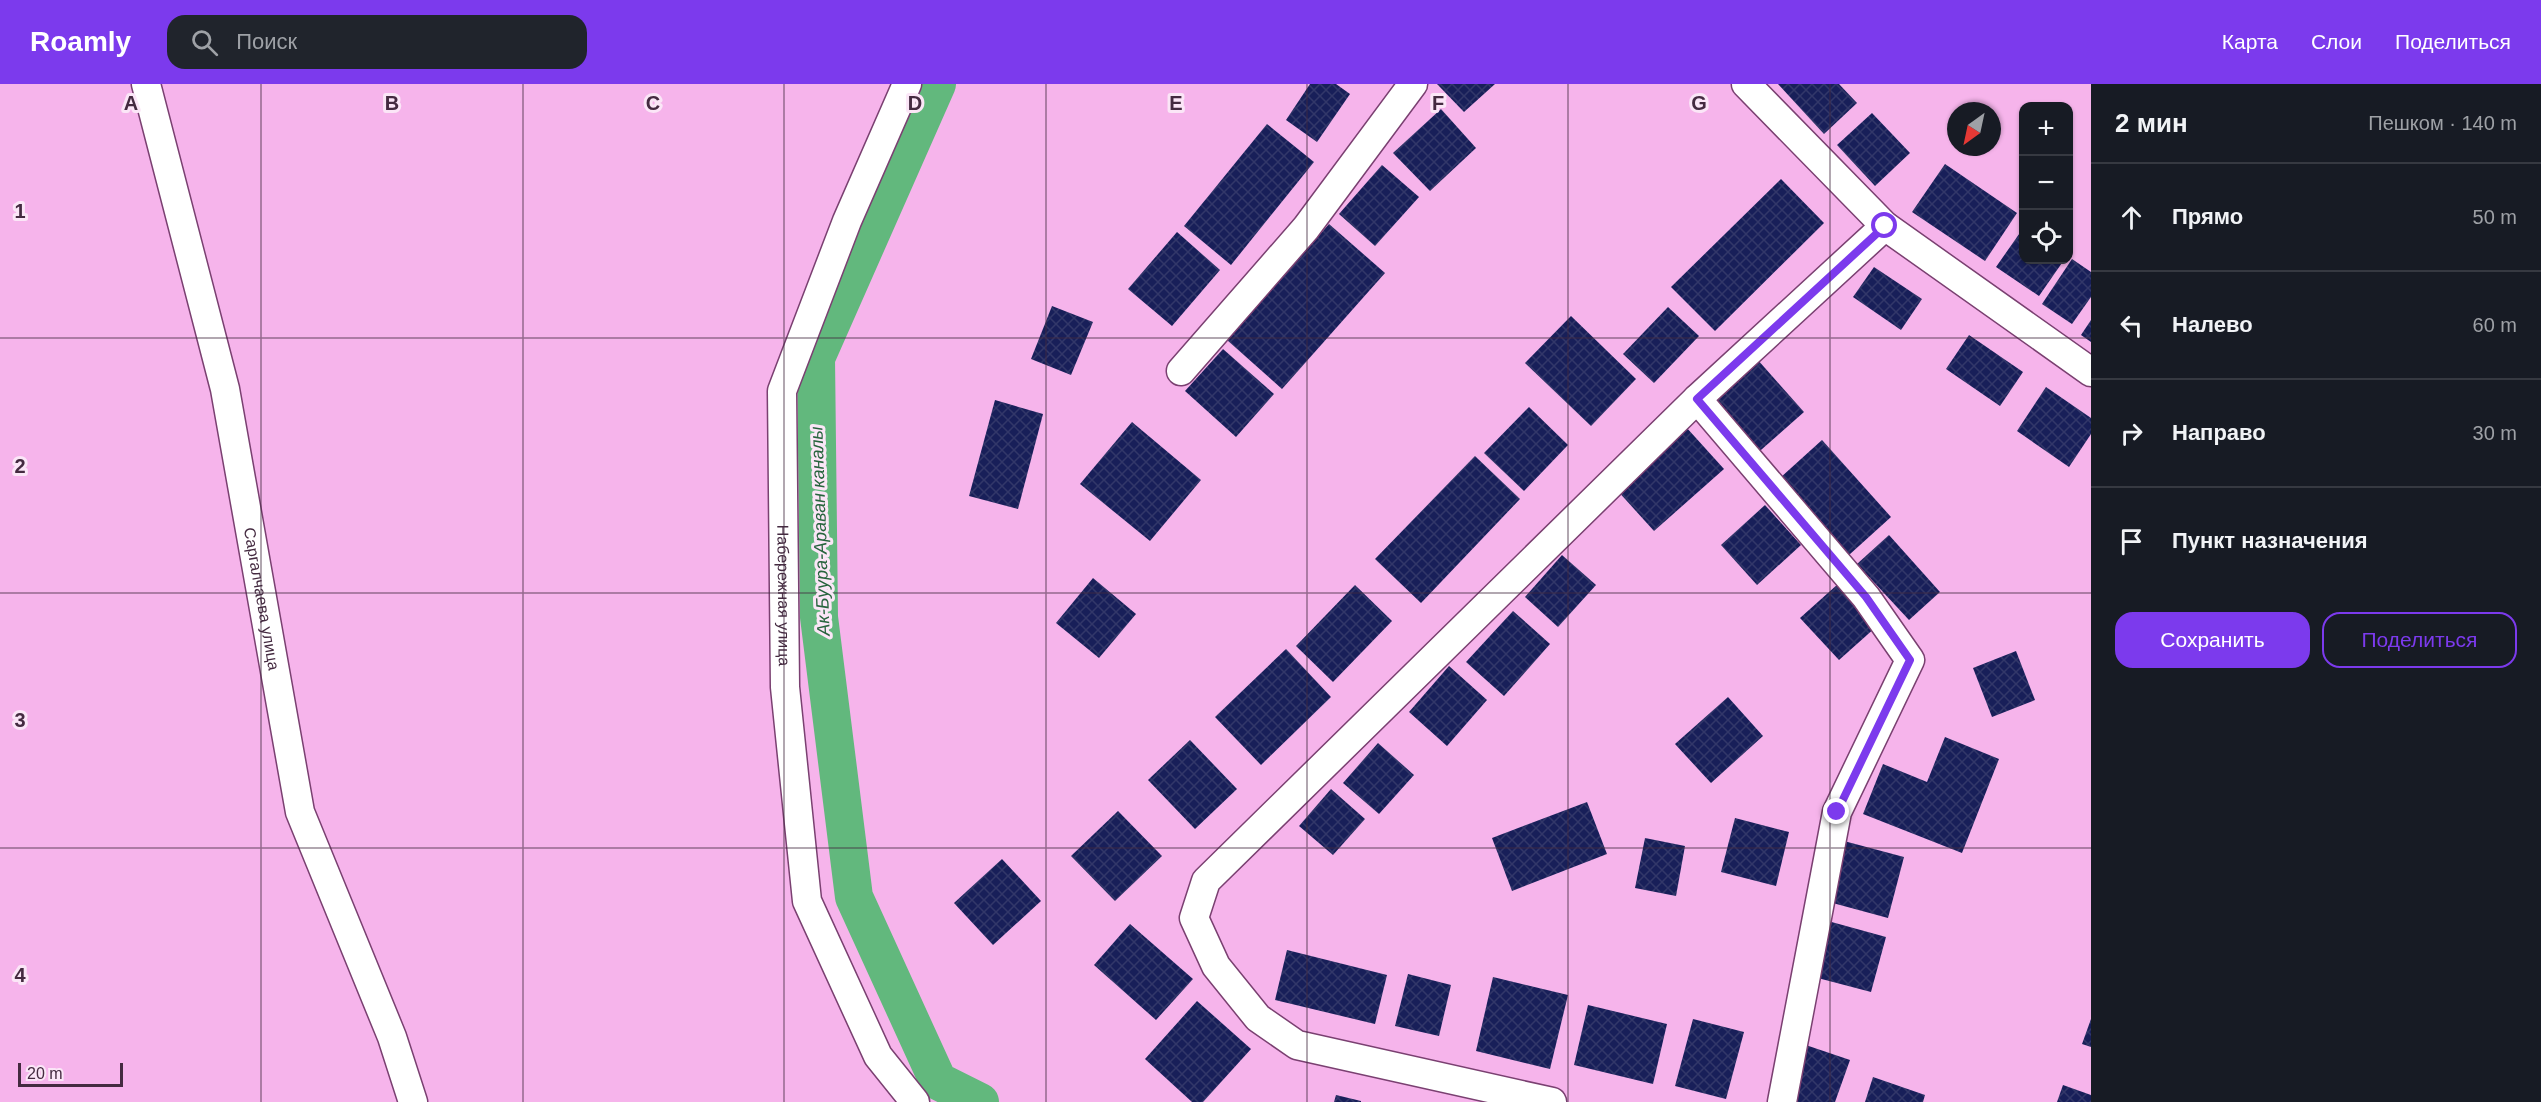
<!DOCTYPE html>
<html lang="ru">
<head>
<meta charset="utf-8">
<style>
  :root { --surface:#171b24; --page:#20242c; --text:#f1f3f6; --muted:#9ea1a6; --line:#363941; --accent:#7c3aed }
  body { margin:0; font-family:Helvetica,sans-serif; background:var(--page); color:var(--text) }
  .controls { position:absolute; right:18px; top:18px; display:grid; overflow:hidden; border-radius:12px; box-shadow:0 2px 4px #0004 }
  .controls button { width:54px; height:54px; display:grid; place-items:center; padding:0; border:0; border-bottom:2px solid var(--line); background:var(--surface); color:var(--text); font:30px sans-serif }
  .compass { position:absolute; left:1947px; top:18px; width:54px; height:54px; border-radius:50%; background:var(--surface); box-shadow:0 2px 4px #0004; rotate:213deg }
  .scale { position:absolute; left:18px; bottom:15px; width:105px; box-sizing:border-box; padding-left:6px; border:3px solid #442a40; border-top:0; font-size:16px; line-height:21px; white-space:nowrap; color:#442a40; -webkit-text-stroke:4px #fbe6f7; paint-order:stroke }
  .stop { position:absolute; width:18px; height:18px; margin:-14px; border:4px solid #7c3aed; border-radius:50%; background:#fff }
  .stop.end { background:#7c3aed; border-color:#fff; box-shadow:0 2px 6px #0008 }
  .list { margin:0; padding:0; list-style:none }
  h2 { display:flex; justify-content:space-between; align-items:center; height:78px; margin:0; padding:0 24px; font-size:26px }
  h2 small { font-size:20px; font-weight:400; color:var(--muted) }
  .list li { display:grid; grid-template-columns:39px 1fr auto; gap:18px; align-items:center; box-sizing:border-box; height:108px; padding:0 24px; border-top:2px solid var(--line) }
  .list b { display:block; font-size:22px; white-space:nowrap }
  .list em { font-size:20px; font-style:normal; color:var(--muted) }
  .actions { display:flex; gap:12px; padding:18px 24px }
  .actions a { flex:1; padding:14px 0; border:2px solid var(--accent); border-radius:18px; text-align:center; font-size:21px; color:var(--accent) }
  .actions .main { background:var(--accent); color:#fff }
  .icon { flex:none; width:33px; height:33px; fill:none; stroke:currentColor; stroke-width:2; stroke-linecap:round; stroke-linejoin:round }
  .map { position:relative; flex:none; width:2091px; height:1018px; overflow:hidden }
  header { display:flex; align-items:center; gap:36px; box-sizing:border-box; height:84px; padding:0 30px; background:var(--accent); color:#fff }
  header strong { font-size:28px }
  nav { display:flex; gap:33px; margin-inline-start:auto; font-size:21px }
  .search { width:420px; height:54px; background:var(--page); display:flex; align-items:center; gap:15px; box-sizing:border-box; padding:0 21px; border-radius:18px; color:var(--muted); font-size:22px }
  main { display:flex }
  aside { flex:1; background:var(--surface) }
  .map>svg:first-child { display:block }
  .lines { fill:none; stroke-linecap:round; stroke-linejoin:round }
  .canal { stroke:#62b87d; stroke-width:38 }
  .building { fill:url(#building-cross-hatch) }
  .street-casing { stroke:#7a4071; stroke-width:31 }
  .street { stroke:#fff; stroke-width:28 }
  .route { stroke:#7c3aed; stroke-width:8 }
  .grid { fill:none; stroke:#442a40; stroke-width:1.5; stroke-opacity:0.55 }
  .labels { text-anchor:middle; stroke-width:6; stroke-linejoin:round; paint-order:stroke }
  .street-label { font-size:16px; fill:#442a40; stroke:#fbe6f7 }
  .water-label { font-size:18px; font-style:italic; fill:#27643d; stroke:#fbe6f7 }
  .grid-label { font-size:20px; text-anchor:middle; font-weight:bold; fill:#442a40; stroke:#fbe6f7; stroke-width:6; stroke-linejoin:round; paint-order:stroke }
</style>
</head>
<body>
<header>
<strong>Roamly</strong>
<div class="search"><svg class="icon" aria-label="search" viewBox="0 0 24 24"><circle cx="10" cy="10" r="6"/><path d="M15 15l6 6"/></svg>Поиск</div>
<nav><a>Карта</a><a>Слои</a><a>Поделиться</a></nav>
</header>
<main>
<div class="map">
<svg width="2091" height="1018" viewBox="0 0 2091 1018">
  <defs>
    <pattern id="building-cross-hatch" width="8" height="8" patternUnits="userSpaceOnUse" patternTransform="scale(1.5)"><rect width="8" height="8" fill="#181f59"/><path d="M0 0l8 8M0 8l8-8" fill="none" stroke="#323769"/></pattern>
  </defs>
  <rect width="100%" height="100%" fill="#f6b4eb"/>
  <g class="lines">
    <!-- canal -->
    <path class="canal" d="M937,0l-121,274 3,259 35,280 84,184 42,21"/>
  </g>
  <!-- building -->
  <g class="building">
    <path d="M1310,0h26l14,10 -33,48 -31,-22z"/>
    <path d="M1437,0h58l-31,28z"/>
    <path d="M1778,0h61l18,19 -33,31z"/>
    <path d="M1441,25l35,39 -46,43 -37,-38z"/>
    <path d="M1872,29l38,40 -35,33 -38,-41z"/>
    <path d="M1267,40l47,38 -83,103 -47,-39z"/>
    <path d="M1945,80l72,49 -32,48 -73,-49z"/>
    <path d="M1382,81l37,32 -44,49 -36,-32z"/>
    <path d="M1781,95l43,44 -109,108 -44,-44z"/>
    <path d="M1329,140l56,49 -103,116 -55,-49z"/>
    <path d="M2024,143v33h40l-25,36 -43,-29z"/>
    <path d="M1177,148l43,38 -48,56 -44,-37z"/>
    <path d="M2072,175l19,13v25l-19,27 -30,-20z"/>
    <path d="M1874,183l48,32 -21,31 -48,-33z"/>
    <path d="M1052,222l41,16 -22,53 -40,-16z"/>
    <path d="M1668,223l31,29 -45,47 -31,-29z"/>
    <path d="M1571,232l65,63 -45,47 -66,-63z"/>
    <path d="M2091,236v22l-10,-7z"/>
    <path d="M1969,251l54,37 -23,34 -54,-37z"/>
    <path d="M1223,265l51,45 -38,43 -51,-46z"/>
    <path d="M1757,275l47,53 -51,45 -47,-52z"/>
    <path d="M2046,303l45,31v16l-22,33 -52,-36z"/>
    <path d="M995,316l48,14 -25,95 -49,-13z"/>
    <path d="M1529,323l39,38 -44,46 -40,-38z"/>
    <path d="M1132,338l69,58 -51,61 -70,-57z"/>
    <path d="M1686,343l38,42 -70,62 -38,-42z"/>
    <path d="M1822,356l69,77 -42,38 -69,-77z"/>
    <path d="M1475,372l45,43 -99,104 -46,-44z"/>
    <path d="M1765,421l36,40 -44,40 -36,-40z"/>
    <path d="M1889,451l51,57 -31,28 -52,-56z"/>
    <path d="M1562,471l34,30 -38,42 -33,-30z"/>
    <path d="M1093,494l43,36 -37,44 -43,-35z"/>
    <path d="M1838,500l38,43 -37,33 -39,-42z"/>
    <path d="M1355,501l37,36 -59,61 -37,-36z"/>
    <path d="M1513,527l37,33 -46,52 -38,-34z"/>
    <path d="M1286,565l45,48 -70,68 -46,-48z"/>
    <path d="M2016,567l19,49 -43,17 -19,-49z"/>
    <path d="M1449,582l38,34 -40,46 -38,-34z"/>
    <path d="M1728,613l35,39 -52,47 -36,-39z"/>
    <path d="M1945,653l54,22 -37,94 -99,-39 20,-50 44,18z"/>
    <path d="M1190,656l47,49 -42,40 -47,-49z"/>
    <path d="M1378,659l36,32 -35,39 -36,-31z"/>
    <path d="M1331,705l34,30 -32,36 -34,-29z"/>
    <path d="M1587,718l20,52 -95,37 -20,-53z"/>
    <path d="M1118,727l44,45 -47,45 -44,-45z"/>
    <path d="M1735,734l54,14 -13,54 -55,-14z"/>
    <path d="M1645,754l40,8 -9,50 -41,-8z"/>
    <path d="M1844,757l60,16 -16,61 -59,-16z"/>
    <path d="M1002,775l39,42 -48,44 -39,-42z"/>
    <path d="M1828,837l58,16 -15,55 -57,-15z"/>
    <path d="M1130,840l63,55 -37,41 -62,-55z"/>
    <path d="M1287,866l100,25 -12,49 -100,-24z"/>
    <path d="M1408,890l43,11 -12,51 -44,-10z"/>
    <path d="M1493,893l75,18 -18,74 -74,-18z"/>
    <path d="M1197,917l54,48 -48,53h-11l-47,-43z"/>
    <path d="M1588,921l79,19 -14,60 -79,-19z"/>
    <path d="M1693,935l51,13 -18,67 -51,-13z"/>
    <path d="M2091,935v28l-9,-3z"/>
    <path d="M1794,957l56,19 -15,42h-57z"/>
    <path d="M1873,993l52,18 -2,7h-58z"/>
    <path d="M2063,1001l28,10v7h-34z"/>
    <path d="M1336,1011l25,6v1h-27z"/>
  </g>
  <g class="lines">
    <defs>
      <g id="street">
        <path id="s1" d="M146,0l79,305 75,423 92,225 21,65"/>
        <path id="s2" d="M907,0l-60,137 -65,170 3,296 22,214 71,155 37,46"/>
        <path d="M1746,0l139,142 206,146"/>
        <path d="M1181,287l125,-143 107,-144"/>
        <path d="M1697,315l169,198 44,63 -73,152 -55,290"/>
        <path d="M1552,1018l-255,-57 -39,-27 -42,-52 -22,-48 12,-37 491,-482 188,-173"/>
      </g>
    </defs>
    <!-- street casing -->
    <use href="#street" class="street-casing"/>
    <!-- street -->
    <use href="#street" class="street"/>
  </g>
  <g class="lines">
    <!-- route -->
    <path class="route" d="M1837,728l73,-152 -44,-63 -169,-198 188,-173"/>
  </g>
  <!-- grid -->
  <path class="grid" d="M261,0v1018M523,0v1018M784,0v1018M1046,0v1018M1307,0v1018M1568,0v1018M1830,0v1018M0,254h2091M0,509h2091M0,764h2091"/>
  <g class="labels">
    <!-- street labels -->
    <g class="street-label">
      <text dy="6" stroke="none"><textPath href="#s2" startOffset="536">Набережная улица</textPath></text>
      <text dy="6" stroke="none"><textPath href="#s1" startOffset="528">Саргалчаева улица</textPath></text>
    </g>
    <!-- water labels -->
    <g class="water-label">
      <text transform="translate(820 447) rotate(-92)" y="6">Ак-Буура-Араван каналы</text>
    </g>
  </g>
  <g class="grid-label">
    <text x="131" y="26">A</text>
    <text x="392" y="26">B</text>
    <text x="653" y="26">C</text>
    <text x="915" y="26">D</text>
    <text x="1176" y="26">E</text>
    <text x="1438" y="26">F</text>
    <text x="1699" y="26">G</text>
    <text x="20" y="134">1</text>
    <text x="20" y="389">2</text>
    <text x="20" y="643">3</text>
    <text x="20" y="898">4</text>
  </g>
</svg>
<div class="controls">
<button>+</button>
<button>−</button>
<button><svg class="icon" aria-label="locate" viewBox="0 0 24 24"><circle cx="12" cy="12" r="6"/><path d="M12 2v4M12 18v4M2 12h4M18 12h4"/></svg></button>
</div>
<svg class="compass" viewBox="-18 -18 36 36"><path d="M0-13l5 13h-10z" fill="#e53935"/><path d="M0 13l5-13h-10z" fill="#9ea1a6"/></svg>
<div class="scale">20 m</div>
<div class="stop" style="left:1885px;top:142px"></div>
<div class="stop end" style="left:1837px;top:728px"></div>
</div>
<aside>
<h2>2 мин<small>Пешком · 140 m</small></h2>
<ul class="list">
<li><svg class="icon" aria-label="ahead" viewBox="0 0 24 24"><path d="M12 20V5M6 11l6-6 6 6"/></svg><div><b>Прямо</b></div><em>50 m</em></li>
<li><svg class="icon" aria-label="left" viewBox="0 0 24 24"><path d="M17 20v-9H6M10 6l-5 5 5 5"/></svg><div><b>Налево</b></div><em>60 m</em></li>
<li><svg class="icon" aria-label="right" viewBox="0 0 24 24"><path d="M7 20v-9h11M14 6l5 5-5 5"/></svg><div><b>Направо</b></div><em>30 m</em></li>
<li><svg class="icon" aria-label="arrive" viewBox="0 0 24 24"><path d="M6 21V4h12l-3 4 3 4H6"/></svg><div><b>Пункт назначения</b></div></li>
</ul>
<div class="actions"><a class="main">Сохранить</a><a>Поделиться</a></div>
</aside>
</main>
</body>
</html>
